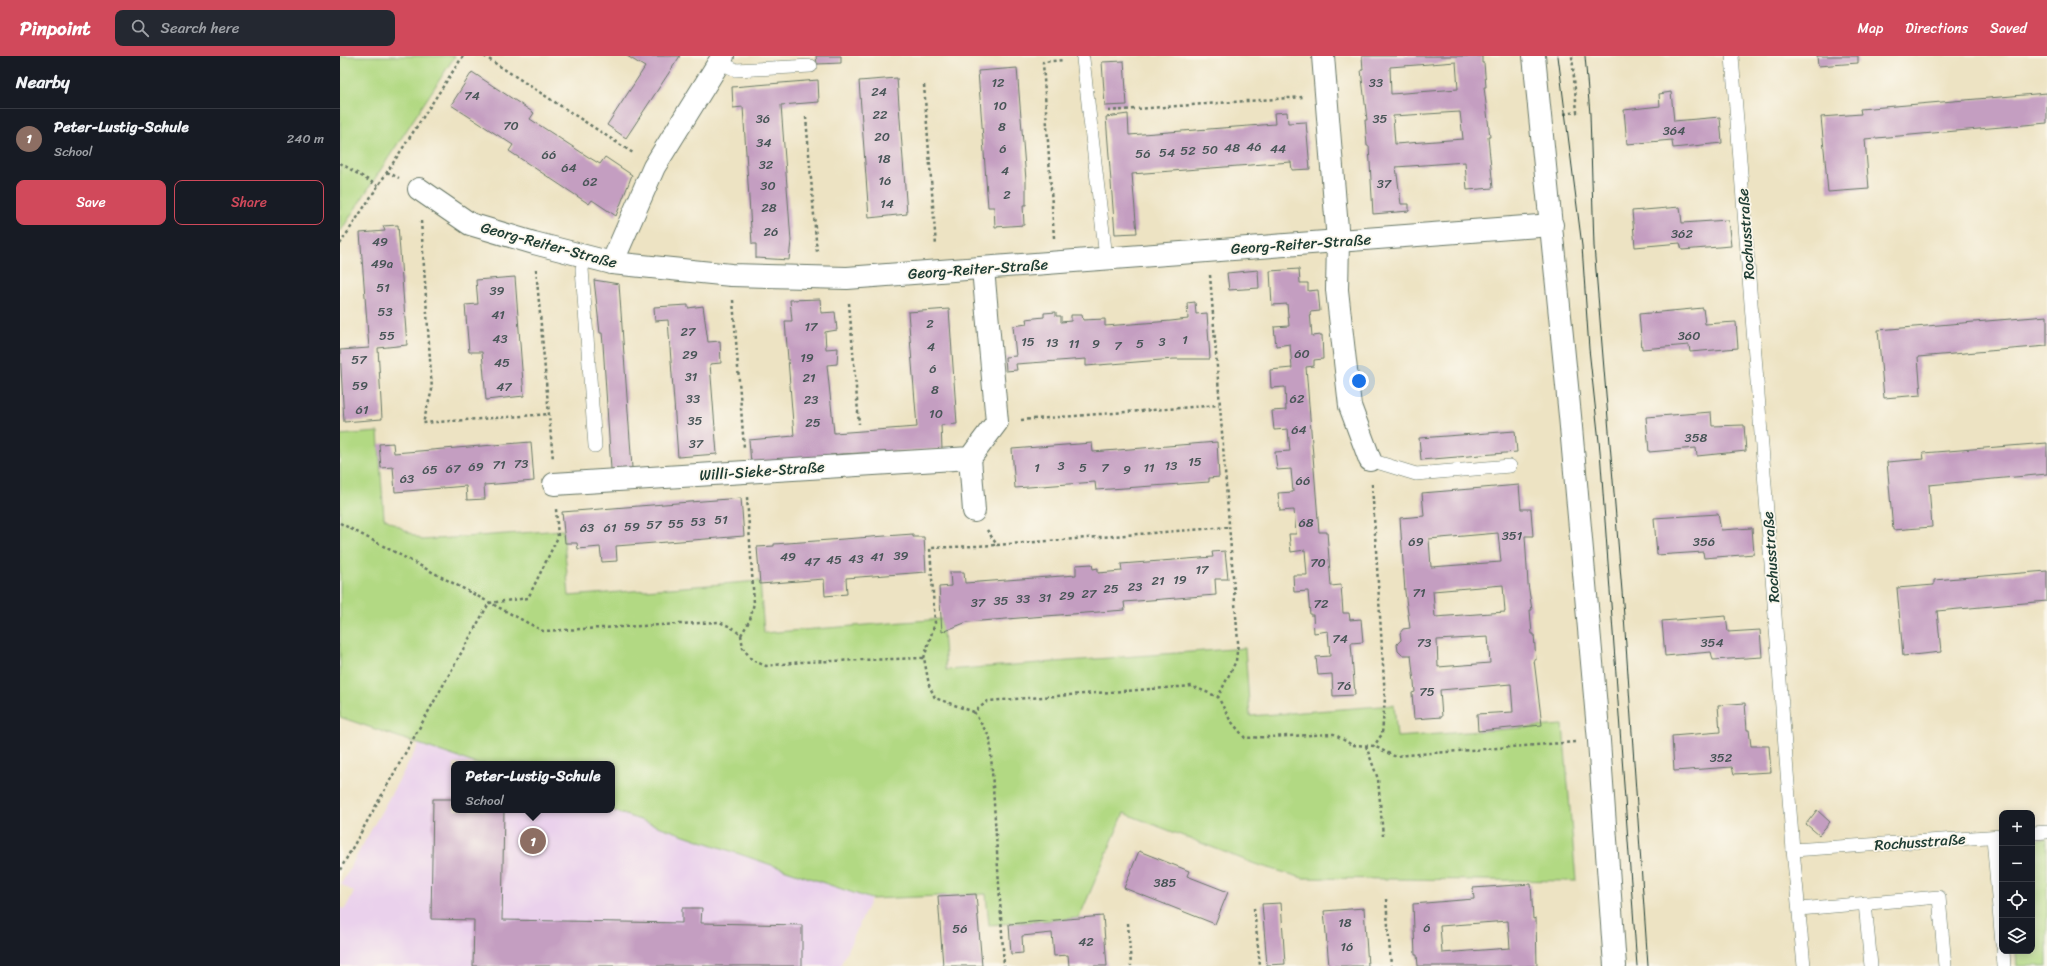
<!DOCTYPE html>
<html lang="en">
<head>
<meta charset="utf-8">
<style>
  :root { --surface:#171b24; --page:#242831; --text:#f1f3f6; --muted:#9ea1a6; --line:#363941; --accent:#d1495b }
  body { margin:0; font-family:Sriracha,sans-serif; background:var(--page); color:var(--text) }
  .controls { position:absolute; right:12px; bottom:12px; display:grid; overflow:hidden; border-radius:8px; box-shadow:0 2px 10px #0003 }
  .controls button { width:36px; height:36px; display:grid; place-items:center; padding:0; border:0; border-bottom:1px solid var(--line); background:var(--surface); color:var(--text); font:20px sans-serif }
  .you { position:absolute; left:1019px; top:325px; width:14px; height:14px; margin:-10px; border:3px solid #fff; border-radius:50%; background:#1a73e8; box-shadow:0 0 0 6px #1a73e833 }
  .badge { display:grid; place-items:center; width:26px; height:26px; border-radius:50%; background:var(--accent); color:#fff; font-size:13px; font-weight:700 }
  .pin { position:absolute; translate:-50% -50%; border:2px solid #fff; box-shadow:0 1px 4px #0006 }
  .popup { position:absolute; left:111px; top:705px; width:164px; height:52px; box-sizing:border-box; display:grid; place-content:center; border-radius:8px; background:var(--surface); filter:drop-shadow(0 1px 3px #0005); font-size:13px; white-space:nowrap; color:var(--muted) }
  .popup b { font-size:15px; color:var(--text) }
  .popup::after { content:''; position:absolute; left:50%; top:100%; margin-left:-8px; border:8px solid transparent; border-top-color:var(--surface) }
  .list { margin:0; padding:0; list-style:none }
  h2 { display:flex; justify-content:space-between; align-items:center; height:52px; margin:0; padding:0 16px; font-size:17px }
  h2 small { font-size:13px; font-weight:400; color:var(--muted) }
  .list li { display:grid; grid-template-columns:26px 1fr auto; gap:12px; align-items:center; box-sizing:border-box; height:60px; padding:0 16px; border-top:1px solid var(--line) }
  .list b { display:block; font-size:15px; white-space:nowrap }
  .list p { margin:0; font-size:13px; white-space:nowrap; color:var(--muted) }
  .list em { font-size:13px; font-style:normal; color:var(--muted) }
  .actions { display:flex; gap:8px; padding:12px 16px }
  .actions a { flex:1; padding:9px 0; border:1px solid var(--accent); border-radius:8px; text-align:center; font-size:14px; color:var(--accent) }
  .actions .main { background:var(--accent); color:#fff }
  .icon { flex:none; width:22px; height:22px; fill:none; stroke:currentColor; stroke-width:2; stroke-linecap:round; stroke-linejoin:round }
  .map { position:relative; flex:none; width:1707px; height:910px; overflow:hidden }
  header { display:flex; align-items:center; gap:24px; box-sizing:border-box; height:56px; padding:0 20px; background:var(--accent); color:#fff }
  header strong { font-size:19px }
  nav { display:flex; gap:22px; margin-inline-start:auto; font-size:14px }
  .search { width:280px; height:36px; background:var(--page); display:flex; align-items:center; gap:10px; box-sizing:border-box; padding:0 14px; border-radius:8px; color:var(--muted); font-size:15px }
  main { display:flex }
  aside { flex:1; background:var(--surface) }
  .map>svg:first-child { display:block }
  .built { fill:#ead1ec }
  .green { fill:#b2d983; stroke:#688b5c }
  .building { fill:#c49ec1; fill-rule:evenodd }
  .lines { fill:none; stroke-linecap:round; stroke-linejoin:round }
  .service-casing { stroke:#677766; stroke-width:14 }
  .minor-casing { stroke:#677766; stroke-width:24 }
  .tertiary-casing { stroke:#677766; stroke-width:24 }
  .path { stroke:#677766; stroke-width:2.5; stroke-dasharray:3 3; stroke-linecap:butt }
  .service { stroke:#fff; stroke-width:13 }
  .minor { stroke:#fff; stroke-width:22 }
  .tertiary { stroke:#fff; stroke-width:22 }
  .tram { stroke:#1f3d34; stroke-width:1 }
  .labels { text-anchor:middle; stroke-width:3.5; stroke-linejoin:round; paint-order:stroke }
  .number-label { font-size:13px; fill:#485557 }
  .street-label { font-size:15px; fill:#1f3d34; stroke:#fbf7ec }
</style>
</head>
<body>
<header>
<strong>Pinpoint</strong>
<div class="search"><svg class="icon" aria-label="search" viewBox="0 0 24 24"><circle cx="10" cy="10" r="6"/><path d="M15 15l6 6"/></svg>Search here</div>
<nav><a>Map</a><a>Directions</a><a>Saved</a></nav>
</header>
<main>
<aside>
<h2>Nearby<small></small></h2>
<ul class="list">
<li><span class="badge" style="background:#8d6e63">1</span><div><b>Peter-Lustig-Schule</b><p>School</p></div><em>240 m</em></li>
</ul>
<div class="actions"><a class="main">Save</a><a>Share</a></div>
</aside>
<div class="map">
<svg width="1707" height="910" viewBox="0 0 1707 910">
  <rect width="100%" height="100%" fill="#fbf7ec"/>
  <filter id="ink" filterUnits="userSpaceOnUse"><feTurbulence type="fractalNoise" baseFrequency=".025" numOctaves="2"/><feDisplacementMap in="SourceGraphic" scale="8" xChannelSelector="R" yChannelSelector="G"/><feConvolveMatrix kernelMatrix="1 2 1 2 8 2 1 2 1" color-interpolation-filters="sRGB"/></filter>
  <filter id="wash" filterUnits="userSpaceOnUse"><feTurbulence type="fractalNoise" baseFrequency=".012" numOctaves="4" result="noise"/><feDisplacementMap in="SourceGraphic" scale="16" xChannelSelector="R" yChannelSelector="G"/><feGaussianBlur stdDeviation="0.9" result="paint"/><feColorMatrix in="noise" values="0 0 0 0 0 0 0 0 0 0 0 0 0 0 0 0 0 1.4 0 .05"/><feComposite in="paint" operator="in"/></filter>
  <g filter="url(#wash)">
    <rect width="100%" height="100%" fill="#ede3c3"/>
    <!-- built -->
    <path class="built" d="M79,688l58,20h-23v46h157l260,89 -31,67h-500v-58l5,1 9,-17 -13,-8z"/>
    <!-- green -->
    <g class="green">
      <path d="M0,0h115l-115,176z"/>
      <path d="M38,376l6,86 38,22 141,-10 6,66 191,-15 4,52 178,-14 4,51 299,-22 5,68 144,-11 3,32 166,-12 13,156 -273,-3 -48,-14 -131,-51 -45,105 -90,7 -3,-31 -115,5 -260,-89 1,-46h-135l-137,-47v-282z"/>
      <path d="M1707,783v127h-30l-1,-15h16v-110z"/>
    </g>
    <g id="blocks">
      <!-- building -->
      <g class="building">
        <path d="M287,0h53l-54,82 -19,-13 38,-58z"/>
        <path d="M476,0h25v7l-24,1z"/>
        <path d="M1022,0h120v7h2l2,24h-2l6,50h-2l5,51 -26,2 -2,-28 -69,5 5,37h8v7l-36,3 -4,-68h-2l-2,-26h2l-6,-50h2zM1116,6l2,27 -67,5 -1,-27zM1120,56l3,27 -68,5 -2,-28z"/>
        <path d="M1477,0h41v7l-40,3z"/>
        <path d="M784,5l3,44 -22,1 -3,-44z"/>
        <path d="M677,12l9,112v25h-3l1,20 -29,2 -1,-20h-6l-10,-136z"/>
        <path d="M132,16l62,41 -4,6 60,39 10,6 5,-7 27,18 -16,41 -24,-16 -3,4 -80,-53 4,-6 -62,-40z"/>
        <path d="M557,22l10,136 -38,4 -10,-137z"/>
        <path d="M478,24l1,22 -38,3 10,136 -2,19 -33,-2v-14h-4l-9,-137 -10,1 -1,-21z"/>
        <path d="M1331,36l3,29 46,-4 2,26 -49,5 -1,-8 -45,4 -3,-34 36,-4 -1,-12z"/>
        <path d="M1707,37v30l-182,16 4,50 -41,3 -7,-75 40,-3 -1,-5z"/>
        <path d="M947,56l1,11 18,-1 4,47 -18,1 -1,-8 -159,12 5,59 -22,1 -9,-117 22,-3 1,21 146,-11 -1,-11z"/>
        <path d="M1340,151l2,16 46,-3 3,26 -49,4 -2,-7 -45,4 -3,-36z"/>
        <path d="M58,169l9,120 -29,3 4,71 -38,3 -4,-72 29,-2 -9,-115 25,-2 -2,-5z"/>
        <path d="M959,213l1,14h8v8l10,-1 2,21 -10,1 2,24 10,-1 1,24 -9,1v6l-8,1 13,165h8l4,54 10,-1 2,28h6l1,7 11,-1 2,23 -12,1 4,52 -22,1 -1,-22 -14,1 -2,-18 14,-1 -2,-25 -14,2 -1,-18h-3l-2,-24 -14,1 -1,-17h14l-2,-25 -14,2 -2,-18h7l-2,-24 -14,1 -2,-18 15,-1 -2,-23 -14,1 -2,-18 15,-1 -2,-22 -14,1 -2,-19 14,-1 -1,-23 -14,1 -1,-18 22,-2 -2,-24 -14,2 -2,-19 15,-1 -2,-22 -15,1 -2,-34z"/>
        <path d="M918,214l1,18 -30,2 -2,-17z"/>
        <path d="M175,221l9,119 -38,4 -4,-48h-13l-4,-47 13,-1 -2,-24z"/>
        <path d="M254,224l25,4 13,184 -21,1 -8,-125 -1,-11h-2z"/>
        <path d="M480,243l1,14 14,-1 2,18 -12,2 1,17 12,-1 -1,16 -10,1 7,68 83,-6 -9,-115 41,-3 8,115 -16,1 1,24 -101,5 -11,1v2l-79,6 -2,-23 45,-4 -9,-115h7l-2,-21z"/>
        <path d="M855,246l1,12 11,-1 3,46h-36l-88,7v-7l-70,5 1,6 -11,1 -1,-14 11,-1 -3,-30 14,-2 -1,-5 18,-2v-4l12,-1v4h5v6l10,-1v-6h11l1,5 22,-1v7l66,-5 17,-2 -1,-16z"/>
        <path d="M348,249v3l15,-2 5,36 12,-1 1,22 -11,1 7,90 -39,3 -10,-137 -13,1 -1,-14z"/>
        <path d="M1363,252l2,16 31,-2 2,26 -48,4 -1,-7 -47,4 -3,-35z"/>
        <path d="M1707,260v30l-129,11 3,38 -37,3 -6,-68z"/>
        <path d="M1371,356l1,14 32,-1 2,26 -49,5 -1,-8 -47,4 -3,-35z"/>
        <path d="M1175,375l2,21 -96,8 -2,-22z"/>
        <path d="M191,386l3,39 -50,4 1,14 -18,1 -1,-14 -71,6 -2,-25 -12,1 -2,-24 14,-1 1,10z"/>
        <path d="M877,386l2,35 -10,1v4l-113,8 -1,-8 -80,6 -3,-39 80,-6 1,9z"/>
        <path d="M1707,387v31l-118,11 3,42 -39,3 -6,-68 37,-3 -1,-6z"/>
        <path d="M1179,429l2,24h10v1l2,26h-8l3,48 4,26h-2l2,24h2l2,26h-2l8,65 -64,6 -1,-17 36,-2 -2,-28 -71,6 2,27 -28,2 -2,-26 3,-1 -4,-37h-9l-4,-4 -1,-7 4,-4 -1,-7 3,-4 7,-1 -5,-36 -5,-74 24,-2 -2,-23zM1158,477l3,29 -70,5 -2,-28zM1163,529l2,27 -70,5 -2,-26zM1148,581l2,26 -52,4 -1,-27z"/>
        <path d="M401,442l3,38 -128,10 1,15 -15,1 -2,-15 -22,2 -1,-6h-12l-3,-31z"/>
        <path d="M1378,458l3,16 31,-2 2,26 -50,4 -1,-6 -46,3 -3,-37z"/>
        <path d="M573,478v3h11l2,35 -80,6 1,16 -22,2 -1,-17 -64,5 -3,-37 17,-1v-2z"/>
        <path d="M885,495l3,28h-13l1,16 -92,7 1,8 -158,12 -25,10 -3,-45 12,-1 -1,-14h14l1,11 111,-8v-10l16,-1 1,5 5,-1v5l24,-2 -1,-7 92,-7 -1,-5z"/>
        <path d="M1707,515v30l-110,10 4,41 -38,4 -6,-68 37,-3v-5z"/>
        <path d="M1386,560l2,16 32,-2 2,27 -49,3 -2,-8 -46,4 -3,-35z"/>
        <path d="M1405,647l2,27h2l2,16h18l2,26 -37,2 -2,-7 -58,4 -2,-35 48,-4 -2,-27z"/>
        <path d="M93,743h21v11h50l-2,110 180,3v-15h20l-1,15 101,2v41h-329l1,-46 -43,-1z"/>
        <path d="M1477,754l13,12 -11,13 -13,-11z"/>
        <path d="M799,795l50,20 -2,5 41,16 -13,32 -91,-36z"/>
        <path d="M1191,828l2,35 3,-1 1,48h-119l-1,-11h-2l-2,-51 61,-5 -1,-11zM1168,865l2,27 -68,5 -2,-27z"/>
        <path d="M636,838l6,72h-39l-5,-70z"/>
        <path d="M941,847l4,61 -18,1 -5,-61z"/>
        <path d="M1024,852l4,58h-39l-5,-55z"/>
        <path d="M763,860l4,50h-38l-1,-11 -14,1 -2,-23 -30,3 1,17 -12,1 -2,-30z"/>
      </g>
    </g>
  </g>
  <g filter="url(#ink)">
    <use href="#blocks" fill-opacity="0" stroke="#677766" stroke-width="1"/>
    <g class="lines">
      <defs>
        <g id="service">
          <path d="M1392,0l61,794 209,-14"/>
          <path d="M743,3l23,199"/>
          <path d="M379,6l17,8 75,-4"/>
          <path d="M246,200l-4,13 13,177"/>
          <path d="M1030,404l46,14 94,-8"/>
          <path d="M1692,777l15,-1"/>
          <path d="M1653,781l9,107"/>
          <path d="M1453,794l11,116"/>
          <path d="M1525,847l6,63"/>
          <path d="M1459,853l140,-12 6,69"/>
          <path d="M1663,895l1,15"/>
        </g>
        <g id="minor">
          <path d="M983,0l15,185 -1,49 13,116 20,54"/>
          <path d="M79,133l51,35 64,19 78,20 119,12 116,3 705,-53"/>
          <path d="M272,207l42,-96 69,-111"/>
          <path d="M630,402l4,53"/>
          <path d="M214,428l416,-26 27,-36 -14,-153"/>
        </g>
        <path id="tertiary" d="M1194,0l36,360 29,325 16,225"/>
      </defs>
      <!-- service casing -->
      <use href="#service" class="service-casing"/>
      <!-- minor casing -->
      <use href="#minor" class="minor-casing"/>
      <!-- tertiary casing -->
      <use href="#tertiary" class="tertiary-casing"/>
      <!-- path -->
      <g class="path">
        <path d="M144,0l149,97"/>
        <path d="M584,29l12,161"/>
        <path d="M768,55l195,-14"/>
        <path d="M1224,58l13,-2 -5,-56"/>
        <path d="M466,61l11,135"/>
        <path d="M0,107l38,23"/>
        <path d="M47,116l12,6"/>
        <path d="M81,165l11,169 -9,33 127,-9"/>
        <path d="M714,182l-11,-176 21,-2"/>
        <path d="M0,188l123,-188"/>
        <path d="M196,213l17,191"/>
        <path d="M870,219l28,367 -2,19 -18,36"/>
        <path d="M393,244l11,148"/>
        <path d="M509,247l10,121"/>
        <path d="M681,364l198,-15"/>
        <path d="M1032,428l13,214 -3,36 -8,12"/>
        <path d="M0,467l203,108 176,-9 12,5 10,8 2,13 9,12 14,6 35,-4 123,-4 5,27 6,13 39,14 14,-11 204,-15 26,11 12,23 15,18 89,-4 18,11 22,1 20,10 181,-14"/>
        <path d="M647,474l10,15 232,-18"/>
        <path d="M401,579l9,-15 4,-17 -7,-106"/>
        <path d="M584,602l11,-35 -5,-75 67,-3"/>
        <path d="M634,656l16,26 14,228"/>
        <path d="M1026,690l12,33 5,57"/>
        <path d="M0,814l149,-267 39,-5 30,-61 -2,-28"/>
        <path d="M1046,843l5,67"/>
        <path d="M914,852l6,58"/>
        <path d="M788,867l3,43"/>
      </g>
      <!-- service -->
      <use href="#service" class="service"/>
      <!-- minor -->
      <use href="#minor" class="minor"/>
      <!-- tertiary -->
      <use href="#tertiary" class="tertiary"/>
      <!-- tram -->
      <g class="tram">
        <path d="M1218,0l24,190 7,103 11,102 37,515"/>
        <path d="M1245,0l5,58 4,132 30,370 24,350"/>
      </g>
    </g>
  </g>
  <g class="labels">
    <!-- number labels -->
    <g class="number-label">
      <text x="658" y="31">12</text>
      <text x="1036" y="31">33</text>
      <text x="539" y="40">24</text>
      <text x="132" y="44">74</text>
      <text x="660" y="54">10</text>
      <text x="540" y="63">22</text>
      <text x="423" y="67">36</text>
      <text x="1040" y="67">35</text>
      <text x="171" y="74">70</text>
      <text x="662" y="75">8</text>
      <text x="1334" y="79">364</text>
      <text x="542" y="85">20</text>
      <text x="424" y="91">34</text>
      <text x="914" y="95">46</text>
      <text x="892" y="96">48</text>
      <text x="663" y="97">6</text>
      <text x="938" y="97">44</text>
      <text x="870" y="98">50</text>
      <text x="848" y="99">52</text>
      <text x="827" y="101">54</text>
      <text x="803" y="102">56</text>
      <text x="209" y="103">66</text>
      <text x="544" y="107">18</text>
      <text x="426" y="113">32</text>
      <text x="229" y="116">64</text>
      <text x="665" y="119">4</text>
      <text x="545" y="129">16</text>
      <text x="250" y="130">62</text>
      <text x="1044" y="132">37</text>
      <text x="428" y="134">30</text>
      <text x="667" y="143">2</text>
      <text x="547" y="152">14</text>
      <text x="429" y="156">28</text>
      <text x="431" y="180">26</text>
      <text x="1342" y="182">362</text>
      <text x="40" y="190">49</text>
      <text x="42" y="212">49a</text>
      <text x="43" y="236">51</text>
      <text x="157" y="239">39</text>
      <text x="45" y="260">53</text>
      <text x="158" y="263">41</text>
      <text x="590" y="272">2</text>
      <text x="471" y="275">17</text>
      <text x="348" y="280">27</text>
      <text x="47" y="284">55</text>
      <text x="1349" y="284">360</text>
      <text x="160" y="287">43</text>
      <text x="845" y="288">1</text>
      <text x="688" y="290">15</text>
      <text x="822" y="290">3</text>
      <text x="712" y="291">13</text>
      <text x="734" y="292">11</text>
      <text x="756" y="292">9</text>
      <text x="800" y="292">5</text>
      <text x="778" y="294">7</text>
      <text x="591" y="295">4</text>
      <text x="962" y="302">60</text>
      <text x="350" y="303">29</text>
      <text x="467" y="306">19</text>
      <text x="19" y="308">57</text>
      <text x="162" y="311">45</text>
      <text x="593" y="317">6</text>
      <text x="351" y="325">31</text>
      <text x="469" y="326">21</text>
      <text x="20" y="334">59</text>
      <text x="164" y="335">47</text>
      <text x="595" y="338">8</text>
      <text x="353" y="347">33</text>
      <text x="957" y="347">62</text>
      <text x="471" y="348">23</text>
      <text x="22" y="358">61</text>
      <text x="596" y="362">10</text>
      <text x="355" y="369">35</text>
      <text x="473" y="371">25</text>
      <text x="959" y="378">64</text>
      <text x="1356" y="386">358</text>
      <text x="356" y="392">37</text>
      <text x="855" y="410">15</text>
      <text x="181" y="412">73</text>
      <text x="159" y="413">71</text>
      <text x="721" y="414">3</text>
      <text x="831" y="414">13</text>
      <text x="136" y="415">69</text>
      <text x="697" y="416">1</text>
      <text x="743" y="416">5</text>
      <text x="765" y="416">7</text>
      <text x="809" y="416">11</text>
      <text x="113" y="417">67</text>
      <text x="90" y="418">65</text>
      <text x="787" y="418">9</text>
      <text x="67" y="427">63</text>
      <text x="963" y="429">66</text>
      <text x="381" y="468">51</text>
      <text x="358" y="470">53</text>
      <text x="966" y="471">68</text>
      <text x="336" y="472">55</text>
      <text x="314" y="473">57</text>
      <text x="292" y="475">59</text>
      <text x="247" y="476">63</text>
      <text x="270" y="476">61</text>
      <text x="1172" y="484">351</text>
      <text x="1076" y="490">69</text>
      <text x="1364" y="490">356</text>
      <text x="561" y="504">39</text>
      <text x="448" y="505">49</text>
      <text x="537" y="505">41</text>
      <text x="516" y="507">43</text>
      <text x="494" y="508">45</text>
      <text x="472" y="510">47</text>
      <text x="978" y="511">70</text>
      <text x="862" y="518">17</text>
      <text x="840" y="528">19</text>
      <text x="818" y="529">21</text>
      <text x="795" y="535">23</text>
      <text x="771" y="537">25</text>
      <text x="1079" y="541">71</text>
      <text x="749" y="542">27</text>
      <text x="727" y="544">29</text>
      <text x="705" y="546">31</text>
      <text x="683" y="547">33</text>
      <text x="661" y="549">35</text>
      <text x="638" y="551">37</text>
      <text x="981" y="552">72</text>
      <text x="1000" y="587">74</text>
      <text x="1084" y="591">73</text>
      <text x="1372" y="591">354</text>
      <text x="1004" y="634">76</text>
      <text x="1087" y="640">75</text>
      <text x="1381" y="706">352</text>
      <text x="825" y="831">385</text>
      <text x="1005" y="871">18</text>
      <text x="1087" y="876">6</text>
      <text x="620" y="877">56</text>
      <text x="746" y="890">42</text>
      <text x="1007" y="895">16</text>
    </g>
    <!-- street labels -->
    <g class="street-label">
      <text transform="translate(1406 178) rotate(-94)" y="5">Rochusstraße</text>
      <text transform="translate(961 188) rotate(-4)" y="5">Georg-Reiter-Straße</text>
      <text transform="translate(209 189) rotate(15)" y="5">Georg-Reiter-Straße</text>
      <text transform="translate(638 213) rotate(-4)" y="5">Georg-Reiter-Straße</text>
      <text transform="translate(422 415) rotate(-4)" y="5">Willi-Sieke-Straße</text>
      <text transform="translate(1431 501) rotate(-94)" y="5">Rochusstraße</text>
      <text transform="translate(1580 786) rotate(-4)" y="5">Rochusstraße</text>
    </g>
  </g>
</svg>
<div class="controls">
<button>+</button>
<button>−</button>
<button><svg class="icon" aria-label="locate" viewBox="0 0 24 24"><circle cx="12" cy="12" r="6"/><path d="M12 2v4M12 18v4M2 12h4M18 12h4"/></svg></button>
<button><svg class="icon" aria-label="layers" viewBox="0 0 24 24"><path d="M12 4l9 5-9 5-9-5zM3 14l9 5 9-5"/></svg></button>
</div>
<div class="you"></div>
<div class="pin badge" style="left:193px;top:785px;background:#8d6e63">1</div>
<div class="popup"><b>Peter-Lustig-Schule</b>School</div>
</div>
</main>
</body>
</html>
